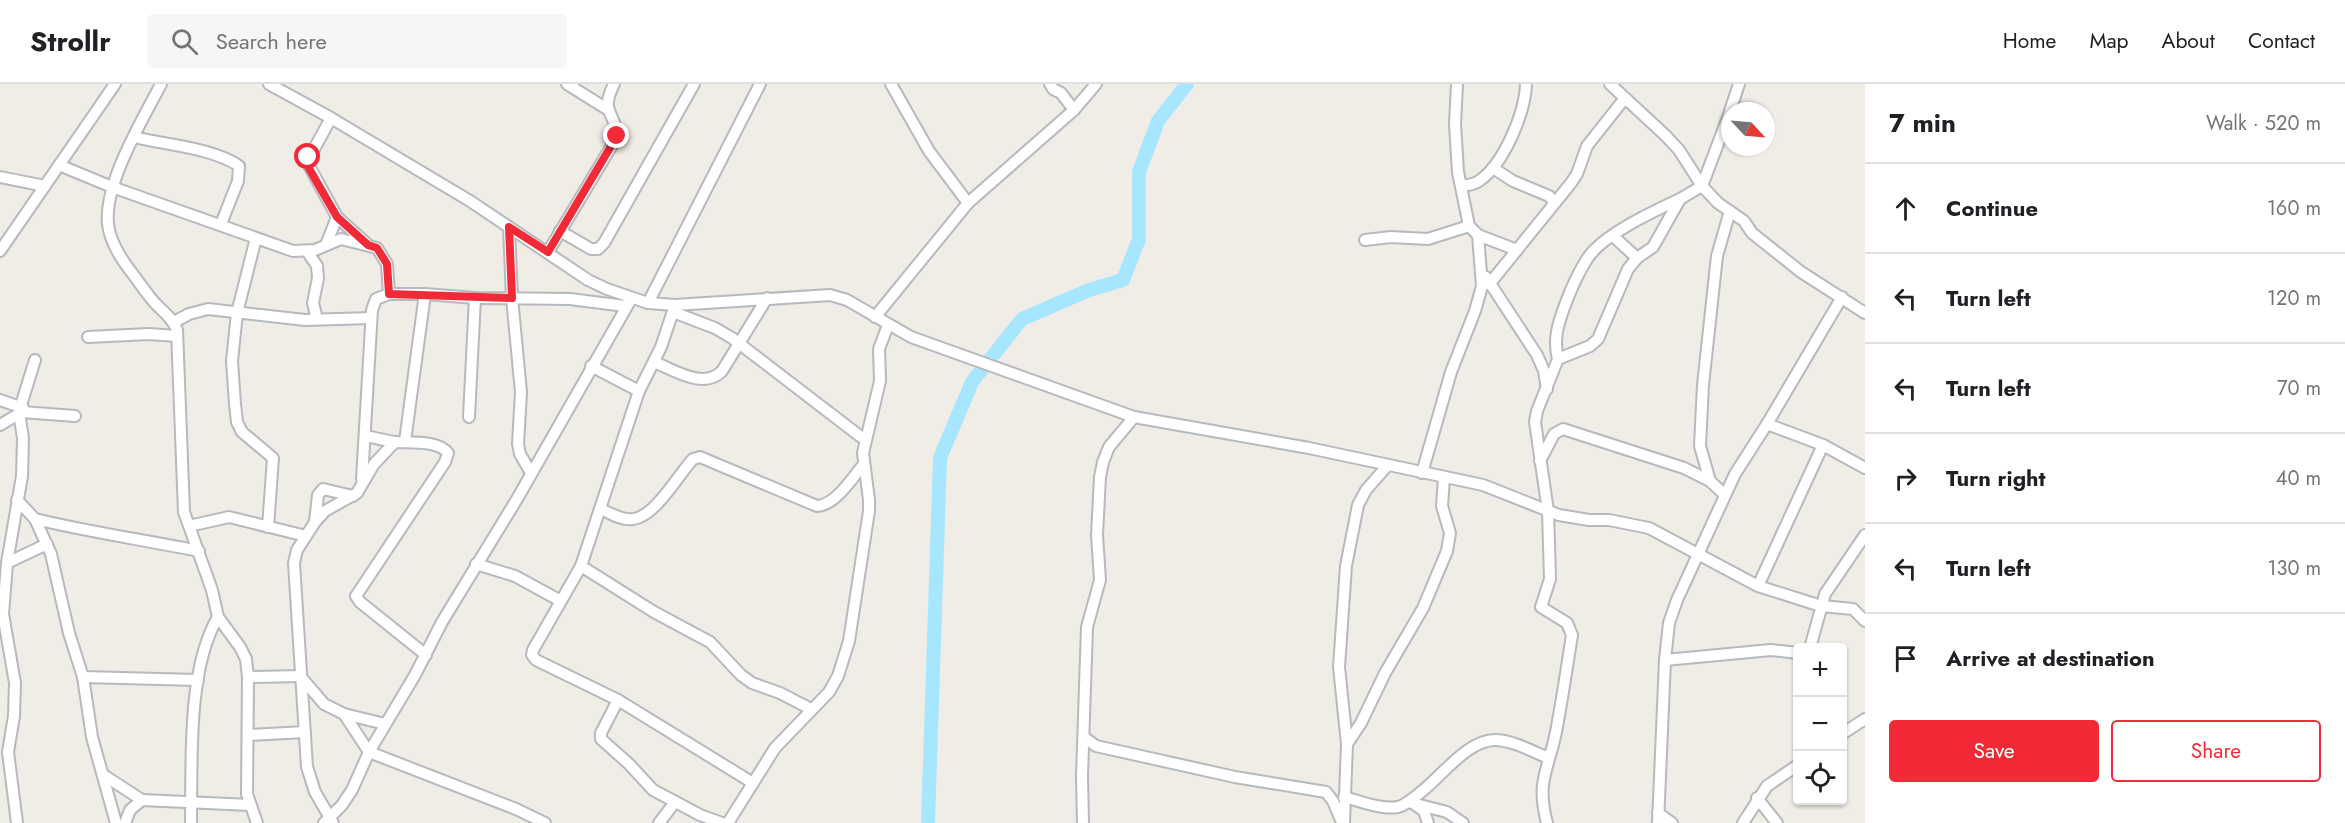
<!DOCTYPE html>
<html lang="en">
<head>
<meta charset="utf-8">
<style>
  :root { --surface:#fff; --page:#f6f6f6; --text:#202124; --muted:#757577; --line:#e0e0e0; --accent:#f22a38 }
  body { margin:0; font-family:Jost,sans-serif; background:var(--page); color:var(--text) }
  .controls { position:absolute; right:18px; bottom:18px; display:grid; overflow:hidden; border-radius:6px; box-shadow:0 2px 4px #0004 }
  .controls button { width:54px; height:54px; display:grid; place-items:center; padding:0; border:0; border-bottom:2px solid var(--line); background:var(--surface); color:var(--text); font:30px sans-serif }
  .compass { position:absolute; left:1721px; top:18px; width:54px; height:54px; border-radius:50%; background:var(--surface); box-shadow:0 2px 4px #0004; rotate:116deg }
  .stop { position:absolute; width:18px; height:18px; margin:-14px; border:4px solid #f22a38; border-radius:50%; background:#fff }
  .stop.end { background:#f22a38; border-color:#fff; box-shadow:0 2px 6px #0008 }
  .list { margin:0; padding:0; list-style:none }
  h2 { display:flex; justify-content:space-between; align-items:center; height:78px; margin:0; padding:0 24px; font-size:26px }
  h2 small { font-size:20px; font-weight:400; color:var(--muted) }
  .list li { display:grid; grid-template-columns:39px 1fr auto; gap:18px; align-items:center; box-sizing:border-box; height:90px; padding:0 24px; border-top:2px solid var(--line) }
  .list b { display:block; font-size:22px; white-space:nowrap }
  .list em { font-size:20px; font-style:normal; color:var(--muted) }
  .actions { display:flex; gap:12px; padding:18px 24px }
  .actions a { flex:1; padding:14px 0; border:2px solid var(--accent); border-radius:6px; text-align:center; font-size:21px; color:var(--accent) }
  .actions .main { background:var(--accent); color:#fff }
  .icon { flex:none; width:33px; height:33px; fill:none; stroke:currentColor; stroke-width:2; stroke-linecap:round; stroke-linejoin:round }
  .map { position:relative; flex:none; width:1865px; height:739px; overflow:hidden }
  header { display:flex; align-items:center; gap:36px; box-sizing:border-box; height:84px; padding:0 30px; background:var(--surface); border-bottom:2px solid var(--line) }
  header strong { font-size:28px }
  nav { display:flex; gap:33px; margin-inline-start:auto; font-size:21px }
  .search { width:420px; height:54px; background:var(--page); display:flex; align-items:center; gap:15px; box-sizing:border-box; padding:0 21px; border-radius:6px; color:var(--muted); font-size:22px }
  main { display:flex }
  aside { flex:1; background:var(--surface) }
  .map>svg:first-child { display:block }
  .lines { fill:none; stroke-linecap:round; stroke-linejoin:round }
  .river { stroke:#a7e6ff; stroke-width:14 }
  .minor-casing { stroke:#b6b9bd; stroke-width:14 }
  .minor { stroke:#fff; stroke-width:10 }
  .route { stroke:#f22a38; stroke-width:8 }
</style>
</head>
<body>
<header>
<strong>Strollr</strong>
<div class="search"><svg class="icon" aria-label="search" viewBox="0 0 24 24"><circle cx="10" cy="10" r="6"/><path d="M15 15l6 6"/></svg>Search here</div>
<nav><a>Home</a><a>Map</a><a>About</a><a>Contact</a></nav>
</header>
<main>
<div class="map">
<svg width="1865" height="739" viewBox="0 0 1865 739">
  <rect width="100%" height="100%" fill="#f0ece6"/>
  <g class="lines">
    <!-- river -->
    <path class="river" d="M928,739l12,-365 32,-76 50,-63 67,-29 34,-10 16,-41v-67l19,-51 29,-37"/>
    <defs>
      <g id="minor">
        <path d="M161,0c-19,37 -57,99 -53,140 2,18 13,35 24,49 7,9 14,20 22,29 8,9 19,16 23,28l7,182 28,78 6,27 22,30 6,12 2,18 -1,117 10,29"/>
        <path d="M269,0l62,34 139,83 118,79 19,9 41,14 27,2 155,-10 17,5 64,37 223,80 175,31 174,37 76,30 30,5h20l40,8 109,58 63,20 32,3 12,12"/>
        <path d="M567,0l40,25"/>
        <path d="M891,0l38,67 39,52"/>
        <path d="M1050,0l3,5 8,4 13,17"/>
        <path d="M1610,0l56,52 13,14 23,36 16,17 26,18 8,12 49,39 64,41"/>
        <path d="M1730,27l9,-27"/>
        <path d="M134,53c32,8 79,11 105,29l-1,15 -17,43"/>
        <path d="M59,81l53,22 181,64 22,-1 26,-11 36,9 10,16 2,30h36l50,4 95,1 55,7"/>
        <path d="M1493,84l20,13 36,15 6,7"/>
        <path d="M0,93l45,9"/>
        <path d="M1461,102c6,-1 12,-1 18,-5 25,-17 46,-68 47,-97"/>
        <path d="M337,133l29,26"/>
        <path d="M509,143l3,71 9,94 -3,52 2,10 11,19"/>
        <path d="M560,147l31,18h7l6,-6 90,-159"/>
        <path d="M1478,151l39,15"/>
        <path d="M1613,152l24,22"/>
        <path d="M256,154l-19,75 -5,48 3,43 2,18 5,10 31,26 -5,69"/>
        <path d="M1365,156l26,-3 37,2 41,-13"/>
        <path d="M326,161l11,-28 -30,-55 24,-44"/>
        <path d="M0,167l115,-167"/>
        <path d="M307,167l10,15 1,12 -5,25 4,16"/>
        <path d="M548,168l69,-115c-1,-26 -18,-23 -3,-53"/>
        <path d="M1486,193l51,78 7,16 3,18"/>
        <path d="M1482,202l9,-4 80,-99 6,-9 10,-28 38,-48"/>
        <path d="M648,219l112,-219"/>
        <path d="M675,221l-14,42 -22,44 -58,175 -48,84 -1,5 4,5 82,40 135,83"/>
        <path d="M673,228l42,16 17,10 133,102"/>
        <path d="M875,233l93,-114 106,-93 22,-26"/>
        <path d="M174,238l15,-8 19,-5 97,11 66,-2"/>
        <path d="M88,253l61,-3 28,2"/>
        <path d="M1558,275c-5,-20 0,-35 7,-54 6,-16 13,-32 22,-46 15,-24 67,-48 93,-60"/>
        <path d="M654,278c20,8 50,28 68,9l45,-73"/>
        <path d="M591,282l48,25"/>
        <path d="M0,316l23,8"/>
        <path d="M469,333l6,-119"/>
        <path d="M1767,340l56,21 42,23"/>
        <path d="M0,341l22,-13 53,4"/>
        <path d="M366,352c10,2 20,5 30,6 15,1 42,-2 52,11l-3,9 -89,134 4,6 66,53"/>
        <path d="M405,357l20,-147"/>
        <path d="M1540,377l14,-27 9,-5 121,39 26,13 15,14"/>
        <path d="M1422,389l29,-101 24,-61 7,-25 -4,-51 -9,-9 -11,-54 -3,-48 2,-40"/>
        <path d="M362,395l10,-169 4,-11 13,-5"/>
        <path d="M1710,397l-10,-35 3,-61 14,-129 13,-45"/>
        <path d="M17,416l18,19 16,35 18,79 14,44 9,60 24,86"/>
        <path d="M601,425c9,4 21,12 32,10 22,-2 45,-44 60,-60l7,-2 117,49c19,-1 35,-28 47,-42"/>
        <path d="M35,435c54,13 109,21 164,32"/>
        <path d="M315,438l3,-27 5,-6 30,7"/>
        <path d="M189,442l40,-9 77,19"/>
        <path d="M7,479l40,-19"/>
        <path d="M476,480l39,12 44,24"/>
        <path d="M581,482l73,46 56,30 31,33 11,8 28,10 31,16"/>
        <path d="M1758,502l65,-141"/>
        <path d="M1810,564l15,-54 40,-59"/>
        <path d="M1665,576l106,-10 27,3"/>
        <path d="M83,593l115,3"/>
        <path d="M248,593l53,-1"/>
        <path d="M301,593l23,27 20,10 25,38 147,57 29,14"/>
        <path d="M618,616l-17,33v6l28,25 24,26 47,25 22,8"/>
        <path d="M344,630l41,10"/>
        <path d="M1842,650l23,-15"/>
        <path d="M248,651l57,-3"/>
        <path d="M1085,654l11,8 139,31 91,15 7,9 8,19"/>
        <path d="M1347,660l14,-21 24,-50 38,-65 24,-57 3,-18 -8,-27 2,-28"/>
        <path d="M105,692l37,24"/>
        <path d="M1344,713c16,4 37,13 54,10 8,-2 17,-10 23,-15 20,-15 47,-53 75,-52 18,1 36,11 52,18"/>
        <path d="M1757,714l20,25"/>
        <path d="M1408,718l39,10 16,11"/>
        <path d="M1414,720l10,7 4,12"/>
        <path d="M1658,729l14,10"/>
        <path d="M17,739l-9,-71 6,-36 1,-33 -12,-69 4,-51 15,-87 1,-38 -3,-19 2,-17 13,-42"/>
        <path d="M125,739l5,-13 12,-10 108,5"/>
        <path d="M191,739c1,-61 -4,-154 27,-206"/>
        <path d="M324,739l18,-18 10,-15 17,-38 46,-77 27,-53 75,-123 113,-198"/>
        <path d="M333,739l-18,-31 -8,-25 -13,-204 3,-13 18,-28 10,-11 32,-18 17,-29 21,-22"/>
        <path d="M659,739l16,-21"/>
        <path d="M728,739l47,-75 54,-56 9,-16 11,-35 20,-130v-11l-6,-47 17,-72 -1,-32 9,-24"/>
        <path d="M1083,739l-1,-47 5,-149 13,-47 -3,-45 3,-58 3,-15 6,-15 25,-30"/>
        <path d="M1344,739l3,-79 -8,-77 7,-101 12,-61 8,-15 22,-25"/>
        <path d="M1547,739c-11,-42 1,-52 9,-91 6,-32 11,-65 16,-97l-5,-12 -26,-16 9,-28 -2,-68 -13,-89 2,-11 21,-52 32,-13 8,-7 30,-70 9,-11 16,-11 27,-48 22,-13 28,-74"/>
        <path d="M1658,739l7,-163 4,-37 8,-23 58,-126 32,-50 75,-127"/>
        <path d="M1743,739l24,-37 31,-21"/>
      </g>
    </defs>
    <!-- minor casing -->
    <use href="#minor" class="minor-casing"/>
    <!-- minor -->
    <use href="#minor" class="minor"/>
  </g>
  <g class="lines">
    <!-- route -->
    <path class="route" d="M308,73l-1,8 30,52 31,28 9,3 10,16 2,30 123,4 -3,-71 39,25 69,-116"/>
  </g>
</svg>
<div class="controls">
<button>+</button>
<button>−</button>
<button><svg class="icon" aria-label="locate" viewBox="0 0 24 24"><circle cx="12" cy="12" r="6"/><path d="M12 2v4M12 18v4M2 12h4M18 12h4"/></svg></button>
</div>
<svg class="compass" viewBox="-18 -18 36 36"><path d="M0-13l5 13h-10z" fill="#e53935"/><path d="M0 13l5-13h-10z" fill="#757577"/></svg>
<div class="stop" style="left:308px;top:73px"></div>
<div class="stop end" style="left:617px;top:52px"></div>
</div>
<aside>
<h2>7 min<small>Walk · 520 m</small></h2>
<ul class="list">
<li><svg class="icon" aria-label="ahead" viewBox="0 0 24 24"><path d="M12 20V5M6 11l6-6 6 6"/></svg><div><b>Continue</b></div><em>160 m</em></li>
<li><svg class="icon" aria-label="left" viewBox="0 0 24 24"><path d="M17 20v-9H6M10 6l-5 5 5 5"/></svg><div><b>Turn left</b></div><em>120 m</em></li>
<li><svg class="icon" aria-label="left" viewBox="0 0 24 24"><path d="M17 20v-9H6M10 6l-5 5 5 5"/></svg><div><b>Turn left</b></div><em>70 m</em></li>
<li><svg class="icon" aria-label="right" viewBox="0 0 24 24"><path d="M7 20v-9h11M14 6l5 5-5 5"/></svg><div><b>Turn right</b></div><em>40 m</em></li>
<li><svg class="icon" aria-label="left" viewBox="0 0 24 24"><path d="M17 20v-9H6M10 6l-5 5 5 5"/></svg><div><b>Turn left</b></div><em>130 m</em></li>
<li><svg class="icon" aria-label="arrive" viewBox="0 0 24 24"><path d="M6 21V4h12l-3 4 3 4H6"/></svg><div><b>Arrive at destination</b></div></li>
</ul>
<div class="actions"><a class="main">Save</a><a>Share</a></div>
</aside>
</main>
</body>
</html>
